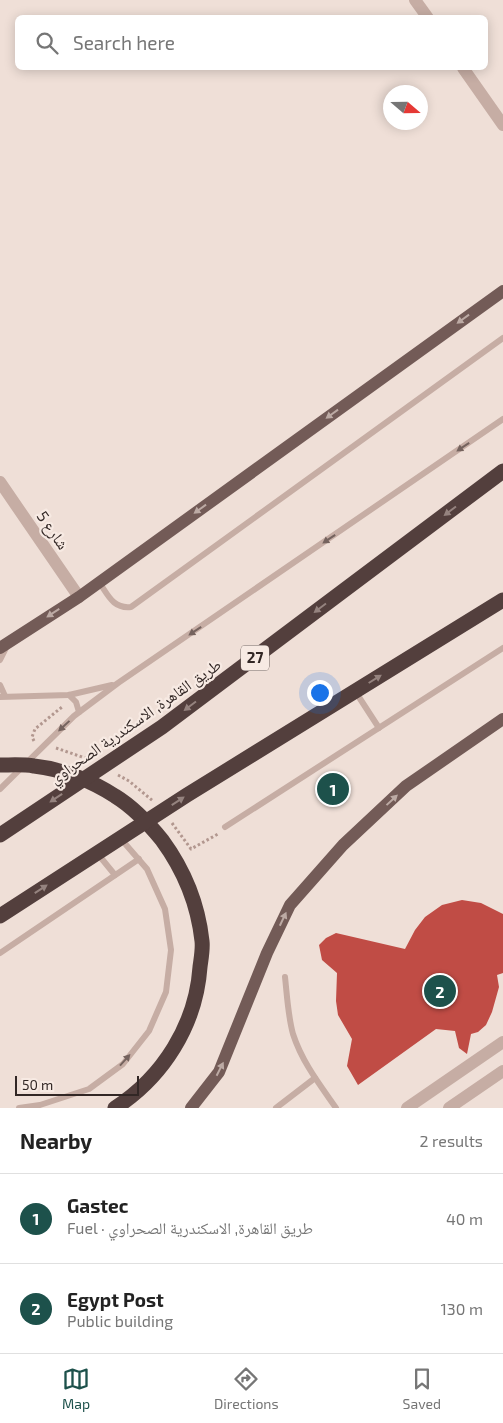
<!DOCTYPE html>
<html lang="en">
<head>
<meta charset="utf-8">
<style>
  :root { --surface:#fff; --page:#f2f2f2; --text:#222; --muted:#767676; --line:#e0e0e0; --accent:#1d514b }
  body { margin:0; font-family:"Exo 2","Noto Naskh Arabic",sans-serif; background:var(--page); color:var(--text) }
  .compass { position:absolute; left:383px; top:85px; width:45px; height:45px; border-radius:50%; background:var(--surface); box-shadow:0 2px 12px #0003; rotate:110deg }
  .scale { position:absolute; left:15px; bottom:12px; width:124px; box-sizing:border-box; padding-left:5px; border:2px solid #322725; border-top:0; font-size:14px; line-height:18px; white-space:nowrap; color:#322725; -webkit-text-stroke:4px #f7eae3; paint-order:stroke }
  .you { position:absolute; left:319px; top:692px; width:18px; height:18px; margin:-12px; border:4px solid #fff; border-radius:50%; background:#1a73e8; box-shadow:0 0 0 8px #1a73e833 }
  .badge { display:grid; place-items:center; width:32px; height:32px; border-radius:50%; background:var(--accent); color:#fff; font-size:16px; font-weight:700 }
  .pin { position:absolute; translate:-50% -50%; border:2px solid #fff; box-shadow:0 1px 5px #0006 }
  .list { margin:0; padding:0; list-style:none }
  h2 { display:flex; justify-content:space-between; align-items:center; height:65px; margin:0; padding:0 20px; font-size:21px }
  h2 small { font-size:16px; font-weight:400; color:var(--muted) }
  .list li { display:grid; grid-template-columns:32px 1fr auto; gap:15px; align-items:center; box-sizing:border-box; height:90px; padding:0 20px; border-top:1px solid var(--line) }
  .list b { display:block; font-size:19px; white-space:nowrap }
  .list p { margin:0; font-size:16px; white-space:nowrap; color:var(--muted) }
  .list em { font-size:16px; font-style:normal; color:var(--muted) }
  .icon { flex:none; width:28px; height:28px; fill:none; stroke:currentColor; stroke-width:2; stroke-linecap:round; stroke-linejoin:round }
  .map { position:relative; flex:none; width:503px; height:1108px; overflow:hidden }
  .search { position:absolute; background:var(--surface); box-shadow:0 2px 12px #0003; left:15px; right:15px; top:15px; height:55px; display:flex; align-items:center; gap:12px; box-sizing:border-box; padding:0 18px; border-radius:8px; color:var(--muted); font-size:19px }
  .sheet { height:245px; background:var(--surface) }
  nav { display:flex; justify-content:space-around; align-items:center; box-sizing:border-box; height:70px; border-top:1px solid var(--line); background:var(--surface); font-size:14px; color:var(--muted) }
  nav a { display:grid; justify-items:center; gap:2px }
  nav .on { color:var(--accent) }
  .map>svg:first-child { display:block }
  .building { fill:#c04c45 }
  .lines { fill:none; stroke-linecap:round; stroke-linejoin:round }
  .path { stroke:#b2978f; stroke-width:3; stroke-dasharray:2.5 2.5; stroke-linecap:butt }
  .service { stroke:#c6ada4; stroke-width:6 }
  .minor { stroke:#c6ada4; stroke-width:12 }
  .primary { stroke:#735b57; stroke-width:12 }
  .motorway { stroke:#533f3d; stroke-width:15 }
  .oneway { fill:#bcaaa4 }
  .oneway2 { fill:#75635e }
  .oneway3 { fill:#95837f }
  .labels { text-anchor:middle; stroke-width:4.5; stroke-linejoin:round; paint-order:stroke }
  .shield { fill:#f7eae3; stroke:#6d625e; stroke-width:1 }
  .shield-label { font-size:15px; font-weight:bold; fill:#322725 }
  .street-label { font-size:16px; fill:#322725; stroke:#f7eae3 }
</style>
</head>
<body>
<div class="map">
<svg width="503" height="1108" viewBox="0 0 503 1108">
  <rect width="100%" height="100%" fill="#efdfd7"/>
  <!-- building -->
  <path class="building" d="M462,900l19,3 22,11v59l-6,2 2,12 -7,25 -6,13 -8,7 -7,2 -4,20 -8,-6 -4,-17 -19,-2 -78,56 -11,-19 5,-27 -14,-24 -2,-14 1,-28 -15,-13 -3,-15 7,-7 10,-5 69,16 10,-19 10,-13 17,-12z"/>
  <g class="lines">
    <!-- path -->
    <g class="path">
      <path d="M34,741l-2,-4 3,-8 27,-22"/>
      <path d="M56,748l32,11"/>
      <path d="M118,775l11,6 24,20"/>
      <path d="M172,823l19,26 27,-15"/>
    </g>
    <!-- service -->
    <g class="service">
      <path d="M99,582c9,13 14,27 32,25l372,-269"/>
      <path d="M0,660l6,-12"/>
      <path d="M0,685l5,11"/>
      <path d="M355,691l24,37"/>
      <path d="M69,695l7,7 3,10"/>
      <path d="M0,697l69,-2 43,-10"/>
      <path d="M0,789l74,-73 44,-33 385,-264"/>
      <path d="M225,827l278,-179"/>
      <path d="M97,853l18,22"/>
      <path d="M0,953l139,-94"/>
      <path d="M285,977c2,18 3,39 8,57 9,28 27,51 43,74"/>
      <path d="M19,1108l21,-3 49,-16 34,-25 26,-33 17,-39 5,-42 -6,-41 -18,-40 -26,-30"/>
      <path d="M276,1108l39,-30"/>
    </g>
    <!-- minor -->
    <g class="minor">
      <path d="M415,0l13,18"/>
      <path d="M463,68l40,57"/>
      <path d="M0,482l79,115"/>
      <path d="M407,1108l96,-66"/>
      <path d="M449,1108l54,-37"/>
    </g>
    <!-- primary -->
    <g class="primary">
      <path d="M0,648l79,-51 424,-306"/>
      <path d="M191,1108l28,-36 48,-119 23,-48 53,-60 63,-59 97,-67"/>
    </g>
    <!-- motorway -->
    <g class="motorway">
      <path d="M0,765c11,0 23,-1 34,1 28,3 58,15 81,30 18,11 34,28 47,44 22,30 36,64 40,101 1,8 -1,18 -2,26 -4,58 -37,110 -85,141"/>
      <path d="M0,835l162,-108 341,-256"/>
      <path d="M0,916l187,-121 316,-195"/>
    </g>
  </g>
  <!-- one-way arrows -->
  <defs><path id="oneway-solid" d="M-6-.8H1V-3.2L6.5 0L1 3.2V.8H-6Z" transform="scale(1.25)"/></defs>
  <g class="oneway">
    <use href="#oneway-solid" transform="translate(463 319) rotate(144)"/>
    <use href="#oneway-solid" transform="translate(332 414) rotate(144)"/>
    <use href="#oneway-solid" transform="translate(200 509) rotate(144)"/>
    <use href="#oneway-solid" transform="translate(53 613) rotate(147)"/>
    <use href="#oneway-solid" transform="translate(392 800) rotate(-43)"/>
    <use href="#oneway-solid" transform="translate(283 919) rotate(-65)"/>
    <use href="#oneway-solid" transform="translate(220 1069) rotate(-63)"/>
  </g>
  <g class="oneway2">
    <use href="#oneway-solid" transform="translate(463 447) rotate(146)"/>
    <use href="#oneway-solid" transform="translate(329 539) rotate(146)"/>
    <use href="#oneway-solid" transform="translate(195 631) rotate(146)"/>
    <use href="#oneway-solid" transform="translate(64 726) rotate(137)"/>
    <use href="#oneway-solid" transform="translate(125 1060) rotate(-48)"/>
  </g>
  <g class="oneway3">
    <use href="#oneway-solid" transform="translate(450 511) rotate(143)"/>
    <use href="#oneway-solid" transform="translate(320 608) rotate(143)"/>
    <use href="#oneway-solid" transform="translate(375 679) rotate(-32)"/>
    <use href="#oneway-solid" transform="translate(190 706) rotate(143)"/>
    <use href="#oneway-solid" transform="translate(56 798) rotate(146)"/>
    <use href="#oneway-solid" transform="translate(178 801) rotate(-33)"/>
    <use href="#oneway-solid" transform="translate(41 889) rotate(-33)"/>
  </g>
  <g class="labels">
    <!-- shield labels -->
    <rect class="shield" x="241" y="645.5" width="28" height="25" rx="4"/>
    <g class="shield-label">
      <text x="255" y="663">27</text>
    </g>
    <!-- street labels -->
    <g class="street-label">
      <text transform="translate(53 530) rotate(55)" y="6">شارع 5</text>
      <text transform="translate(135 721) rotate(-35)" y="6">طريق القاهرة, الاسكندرية الصحراوي</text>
    </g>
  </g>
</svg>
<svg class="compass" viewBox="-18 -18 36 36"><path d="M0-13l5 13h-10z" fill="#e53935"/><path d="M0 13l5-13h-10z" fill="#767676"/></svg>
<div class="scale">50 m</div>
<div class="you"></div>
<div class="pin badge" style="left:333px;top:789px">1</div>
<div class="pin badge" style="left:440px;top:991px">2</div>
<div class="search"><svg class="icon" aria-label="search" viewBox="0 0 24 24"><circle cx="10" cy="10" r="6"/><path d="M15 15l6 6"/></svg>Search here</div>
</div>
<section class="sheet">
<h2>Nearby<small>2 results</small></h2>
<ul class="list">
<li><span class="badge">1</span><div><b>Gastec</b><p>Fuel · طريق القاهرة, الاسكندرية الصحراوي</p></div><em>40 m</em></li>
<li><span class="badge">2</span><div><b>Egypt Post</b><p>Public building</p></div><em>130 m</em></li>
</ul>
</section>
<nav>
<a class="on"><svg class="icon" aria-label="map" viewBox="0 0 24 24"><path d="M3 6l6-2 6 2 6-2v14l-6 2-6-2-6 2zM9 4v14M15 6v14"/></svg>Map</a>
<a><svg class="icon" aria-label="directions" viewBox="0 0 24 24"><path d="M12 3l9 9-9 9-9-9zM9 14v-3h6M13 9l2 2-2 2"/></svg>Directions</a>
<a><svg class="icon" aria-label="saved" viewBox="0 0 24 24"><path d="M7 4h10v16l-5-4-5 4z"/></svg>Saved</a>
</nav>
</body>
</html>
